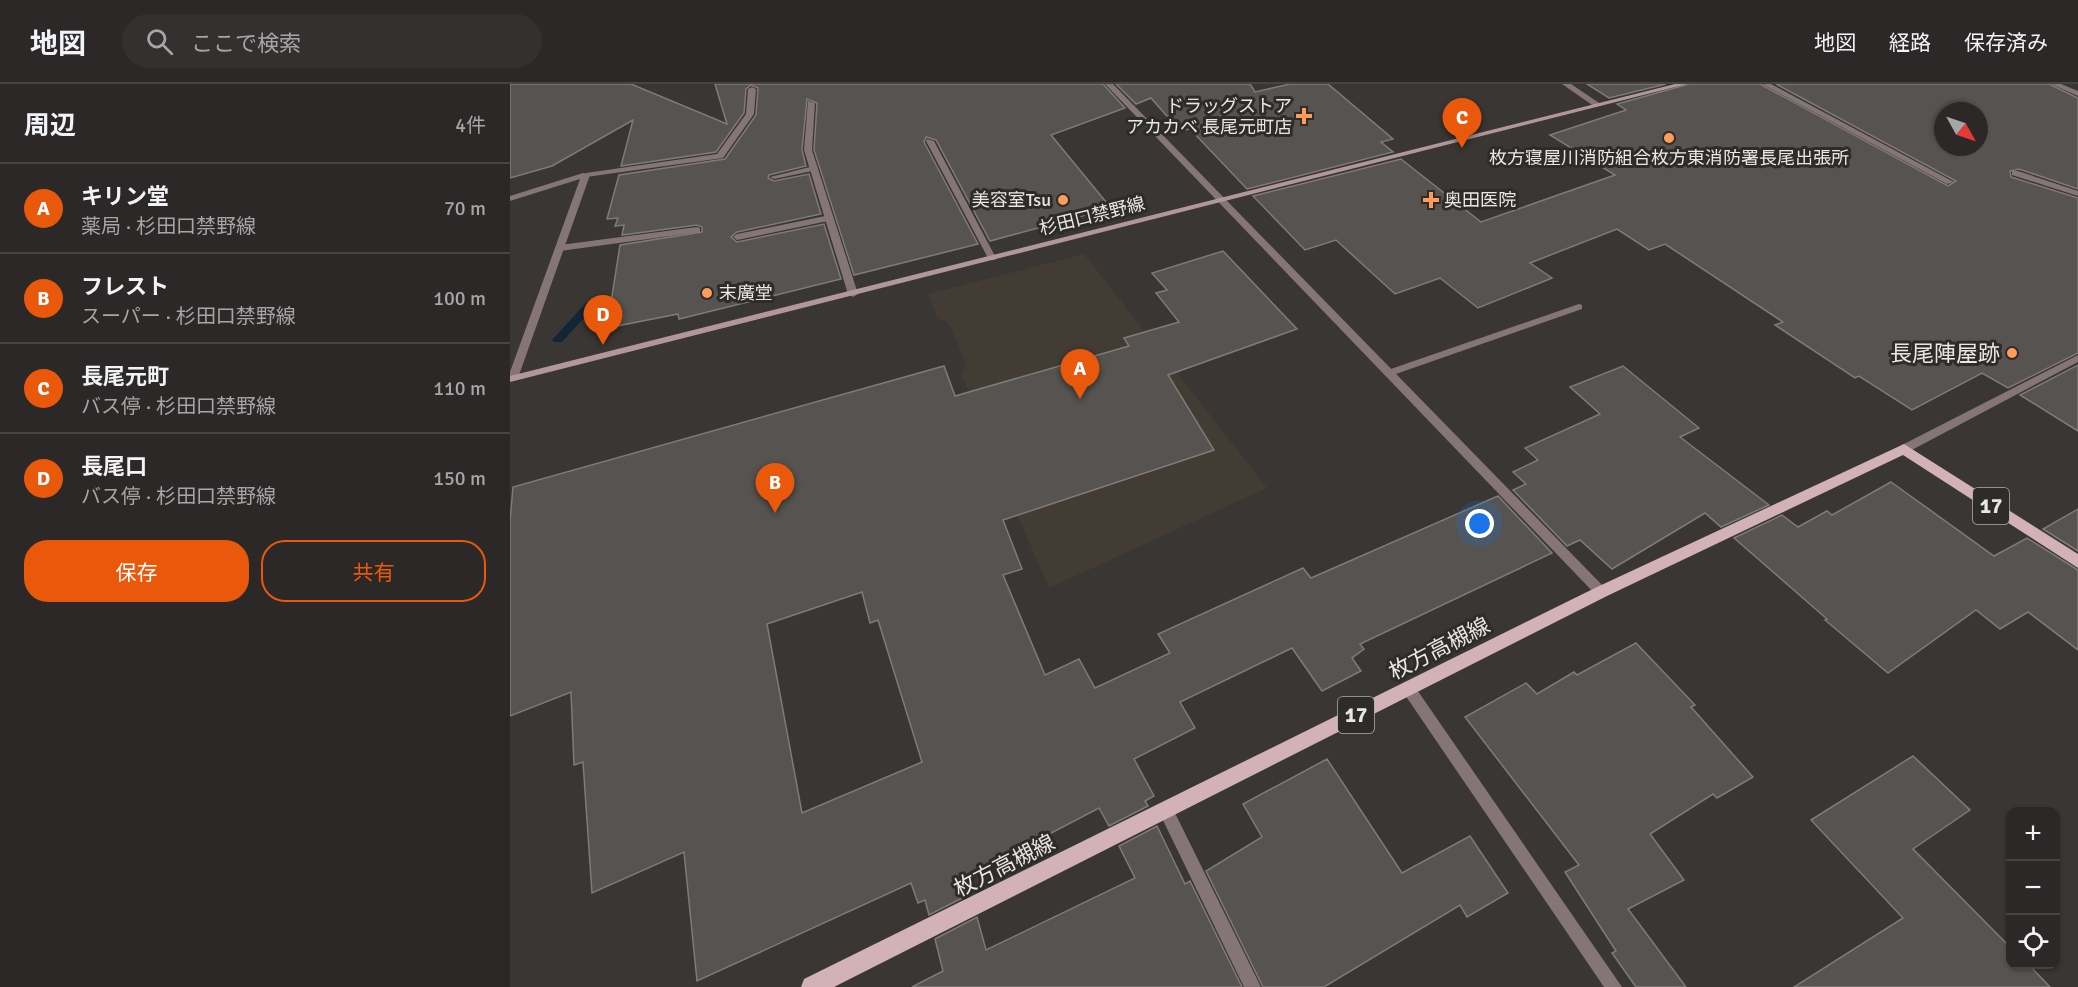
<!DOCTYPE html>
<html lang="ja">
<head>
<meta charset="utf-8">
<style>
  :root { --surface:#2b2827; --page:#33302f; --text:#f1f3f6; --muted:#a6a6a7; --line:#474444; --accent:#ea580c }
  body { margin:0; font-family:Signika,"Noto Sans JP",sans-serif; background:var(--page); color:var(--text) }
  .controls { position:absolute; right:18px; bottom:18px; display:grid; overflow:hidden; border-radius:12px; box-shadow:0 2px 4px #0004 }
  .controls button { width:54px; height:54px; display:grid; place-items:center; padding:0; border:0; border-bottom:2px solid var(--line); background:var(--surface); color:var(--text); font:30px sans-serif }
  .compass { position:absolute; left:1424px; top:18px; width:54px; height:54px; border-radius:50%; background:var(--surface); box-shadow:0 2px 4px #0004; rotate:130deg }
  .you { position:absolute; left:970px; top:440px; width:21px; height:21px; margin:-15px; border:4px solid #fff; border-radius:50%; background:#1a73e8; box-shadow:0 0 0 9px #1a73e833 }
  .badge { display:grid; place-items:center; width:39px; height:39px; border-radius:50%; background:var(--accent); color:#fff; font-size:20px; font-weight:700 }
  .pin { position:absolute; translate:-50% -50px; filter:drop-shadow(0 2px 3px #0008) }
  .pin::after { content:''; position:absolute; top:32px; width:21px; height:18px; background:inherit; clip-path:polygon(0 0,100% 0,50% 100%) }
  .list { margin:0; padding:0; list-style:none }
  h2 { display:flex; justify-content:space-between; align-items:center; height:78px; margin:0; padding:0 24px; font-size:26px }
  h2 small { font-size:20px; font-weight:400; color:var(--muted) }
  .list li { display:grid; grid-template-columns:39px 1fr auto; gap:18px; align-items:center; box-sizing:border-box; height:90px; padding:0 24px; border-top:2px solid var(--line) }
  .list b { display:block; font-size:22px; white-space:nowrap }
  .list p { margin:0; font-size:20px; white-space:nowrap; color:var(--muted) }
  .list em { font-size:20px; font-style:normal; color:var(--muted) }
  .actions { display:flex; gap:12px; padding:18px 24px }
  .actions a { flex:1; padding:14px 0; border:2px solid var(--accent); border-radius:24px; text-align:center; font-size:21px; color:var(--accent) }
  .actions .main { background:var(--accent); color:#fff }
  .icon { flex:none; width:33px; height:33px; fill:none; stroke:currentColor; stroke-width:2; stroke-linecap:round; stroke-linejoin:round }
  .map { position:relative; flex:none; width:1568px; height:903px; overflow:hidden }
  header { display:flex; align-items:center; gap:36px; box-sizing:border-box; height:84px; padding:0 30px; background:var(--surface); border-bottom:2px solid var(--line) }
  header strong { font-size:28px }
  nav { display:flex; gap:33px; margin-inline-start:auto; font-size:21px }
  .search { width:420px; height:54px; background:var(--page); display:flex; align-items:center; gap:15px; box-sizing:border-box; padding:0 21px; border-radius:33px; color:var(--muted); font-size:22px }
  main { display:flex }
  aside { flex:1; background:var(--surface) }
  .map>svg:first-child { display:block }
  .built { fill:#423c34 }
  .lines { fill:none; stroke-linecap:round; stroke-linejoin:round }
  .stream { fill:#112639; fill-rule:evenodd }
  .building { fill:#565350; stroke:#7e7b78; stroke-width:1.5; fill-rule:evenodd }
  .service { fill:#857577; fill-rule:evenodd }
  .minor { fill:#857577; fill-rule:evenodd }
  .secondary { fill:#b1979b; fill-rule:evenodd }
  .primary { fill:#d2b2b6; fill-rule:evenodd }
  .poi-dot { fill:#ff9b5b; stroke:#2e2c2a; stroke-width:2 }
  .labels { text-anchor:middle; stroke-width:6; stroke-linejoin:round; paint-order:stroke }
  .far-poi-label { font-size:18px; fill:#e8e7e5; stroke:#2e2c2a; text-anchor:end }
  .far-street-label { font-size:18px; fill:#e8e7e5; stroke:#2e2c2a }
  .shield { fill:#2e2c2a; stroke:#b0afad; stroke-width:1.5 }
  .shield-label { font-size:21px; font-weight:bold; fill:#e8e7e5 }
  .poi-label { font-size:22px; fill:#e8e7e5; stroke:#2e2c2a; text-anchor:end }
  .street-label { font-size:22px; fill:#e8e7e5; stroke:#2e2c2a }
</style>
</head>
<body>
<header>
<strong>地図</strong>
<div class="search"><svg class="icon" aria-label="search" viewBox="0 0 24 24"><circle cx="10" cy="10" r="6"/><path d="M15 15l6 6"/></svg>ここで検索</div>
<nav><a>地図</a><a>経路</a><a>保存済み</a></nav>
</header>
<main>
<aside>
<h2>周辺<small>4件</small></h2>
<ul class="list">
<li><span class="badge">A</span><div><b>キリン堂</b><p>薬局 · 杉田口禁野線</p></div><em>70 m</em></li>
<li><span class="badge">B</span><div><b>フレスト</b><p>スーパー · 杉田口禁野線</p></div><em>100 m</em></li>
<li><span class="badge">C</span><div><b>長尾元町</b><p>バス停 · 杉田口禁野線</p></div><em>110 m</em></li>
<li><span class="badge">D</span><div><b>長尾口</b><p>バス停 · 杉田口禁野線</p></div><em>150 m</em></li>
</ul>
<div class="actions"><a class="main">保存</a><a>共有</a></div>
</aside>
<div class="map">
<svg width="1568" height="903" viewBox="0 0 1568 903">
  <rect width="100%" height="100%" fill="#393634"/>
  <!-- built -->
  <path class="built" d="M574,170l183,234 -218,100 -47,-109 7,-7 -48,-97 5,-11 -17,-40 -12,-7 -9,-23z"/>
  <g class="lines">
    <!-- stream -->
    <path class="stream" d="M119,208l5,3 -1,2 -39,10 -32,35h-8l-2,-2 34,-37z"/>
  </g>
  <!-- building -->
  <g class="building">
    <path d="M0,0h121l96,40 -12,-40h388l22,24 -74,27 60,73 -121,33 -54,-101 -10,-3 -2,5 54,102 -124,31 -40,-125 3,-47 -10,-4 -5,51 4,16 -37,9 -1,3 6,3 35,-7 12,40 -84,18 -6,5 6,5 87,-18 17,55 -162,40 -1,-5 -71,14 13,-83 82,-13v-5l-5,-2 -75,10 2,-10 -9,1 3,-8 -11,1 12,-44 106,-16 31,-44 2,-27 -7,-3 -5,4 -2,24 -28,39 -95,14 12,-46 -81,46 -42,12z"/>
    <path d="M606,0h134l5,8 35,-8h38l65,55 -12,3 12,10 -146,37 -57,-60 -10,2 -29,-33 -15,6z"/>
    <path d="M1077,0h79l-57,14z"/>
    <path d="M1179,0h71l188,102 8,-5 -180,-97h273l29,14v91l-59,-20 -9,2 1,6 67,21v155l-70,35 -26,-15 -70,37 -53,-34 -4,2 -80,-53 8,-3 -118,-78 -16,6 -32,-21 -87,34 22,15 -74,30 -38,-30 -45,16 -59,-54 -31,10 -52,-54 148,-37 80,63 134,-47 -65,-40 76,-25 -9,-6zM1433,27h36v36h-36z"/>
    <path d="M713,167l74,78 -129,46 46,75 -211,70 19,49 -19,6 42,100 34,-16 16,29 75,-35 -12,-19 145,-66 8,10 187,-82 54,57 -192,91 4,5 -12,9 9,13 -39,20 -30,-43 -112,54 15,26 -61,31 20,37 -9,5 3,5 -39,20 -10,-18 -134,70 5,16 -41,21 -4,-15 -7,3 -7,-20 -214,98 -13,-129 -92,41 -9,-131 -9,3 -3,-73 -61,24v-194l3,-35 431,-121 11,30 174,-50 -5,-8 55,-16 -23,-29 11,-3 -15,-17zM352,508l8,31 8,-3 44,142 -120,51 -35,-189z"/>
    <path d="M1568,281v66l-58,-36z"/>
    <path d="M1113,282l76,62 -19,9 89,68 -48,22 -16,-14 -93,56 -32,-29 -13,6 -54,-56 13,-6 -13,-12 25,-12 -13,-12 75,-34 -30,-27z"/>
    <path d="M1381,398l103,74 33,-18 51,32v80l-50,-38 -28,17 -24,-19 -88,63 -63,-53 2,-1 -93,-81 48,-23 16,12 29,-16 5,4z"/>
    <path d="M1568,425v42l-35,-22z"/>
    <path d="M1126,559l59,62 -4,2 62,70 -36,21 -4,-4 -63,40 34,46 -56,29 58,78h-50l-24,-34 4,-2 -51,-79 14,-7 -114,-148 61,-34 11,11 37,-22 3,3z"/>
    <path d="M1403,672l57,54 -57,39 97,98v17h18l22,23h-256l109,-69 -92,-98z"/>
    <path d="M817,675l75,114 68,-37 38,57 -41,24 -7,-12 -136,82h-61l-57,-116 56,-34 -19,-33z"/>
    <path d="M647,742l28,58 5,-3 52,106h-330l31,-16 -8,-32 42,-22 9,33 149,-72 -16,-32z"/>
  </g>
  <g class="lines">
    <!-- service -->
    <g class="service">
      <path d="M1541,0h10l17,7v5z"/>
      <path d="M242,3l4,2 -2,25 -31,44 -137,19 -4,-2 4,-2 131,-19 29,-40 2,-25z"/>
      <path d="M304,82h3v4l-43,9 -4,-2z"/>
      <path d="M1502,87h6l60,20v5l-66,-21z"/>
      <path d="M320,131l3,1v4l-96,20 -4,-3 4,-3z"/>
      <path d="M187,143l3,1v4l-140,19 -4,-3 4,-3z"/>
      <path d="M1069,220l3,1v4l-189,66 -4,1 -5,-3 1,-2z"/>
      <path d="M898,598l5,2 209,303h-18l-201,-295 -2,-4 2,-4z"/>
    </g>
    <!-- minor -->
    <g class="minor">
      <path d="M595,0h8l492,504 2,4 -2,4h-8z"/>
      <path d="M1052,0h9l31,21 -7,2z"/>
      <path d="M1252,0h9l183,98 -7,2z"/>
      <path d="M298,17l7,2 -3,47 46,144 -5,3 -5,-3 -44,-144z"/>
      <path d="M417,55l7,2 62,117 -1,2h-6l-1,-2 -62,-117z"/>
      <path d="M73,89l7,2 -72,203 -1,2 -7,1v-9l70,-193 -70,22v-5z"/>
      <path d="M1568,271v7l-170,90 -4,1 -6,-4 2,-3z"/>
      <path d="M656,719l5,2 90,182h-17l-86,-177 3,-5z"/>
    </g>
    <!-- secondary -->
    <path class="secondary" d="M1165,0h12l-1177,298v-6z"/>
    <!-- primary -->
    <path class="primary" d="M1394,360l174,110v14l-175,-113 -296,141 -773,391h-33l3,-8 791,-391z"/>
  </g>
  <!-- markers -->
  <g class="poi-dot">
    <path d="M791 23h6v6h6v6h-6v6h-6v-6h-6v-6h6z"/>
    <circle cx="1159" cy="54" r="6"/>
    <circle cx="553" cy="116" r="6"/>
    <path d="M918 107h6v6h6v6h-6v6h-6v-6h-6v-6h6z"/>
    <circle cx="197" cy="209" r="6"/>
    <circle cx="1502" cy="269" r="6"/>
  </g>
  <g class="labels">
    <!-- far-poi labels -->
    <g class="far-poi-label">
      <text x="782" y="28">ドラッグストア<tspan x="782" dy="21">アカカベ 長尾元町店</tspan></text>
      <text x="1159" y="80" text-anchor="middle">枚方寝屋川消防組合枚方東消防署長尾出張所</text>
      <text x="541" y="122">美容室Tsu</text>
      <text x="934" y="122" text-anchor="start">奥田医院</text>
      <text x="209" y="215" text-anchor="start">末廣堂</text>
    </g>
    <!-- far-street labels -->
    <g class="far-street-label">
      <text transform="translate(582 132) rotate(-14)" y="6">杉田口禁野線</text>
    </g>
    <!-- shield labels -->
    <g class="shield">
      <rect x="1463" y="404" width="36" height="36" rx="4.5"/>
      <rect x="828" y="613" width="36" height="36" rx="4.5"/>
    </g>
    <g class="shield-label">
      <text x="1481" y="429">17</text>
      <text x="846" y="638">17</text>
    </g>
    <!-- poi labels -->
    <g class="poi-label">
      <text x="1490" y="277">長尾陣屋跡</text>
    </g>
    <!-- street labels -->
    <g class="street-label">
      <text transform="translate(929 564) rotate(-27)" y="8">枚方高槻線</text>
      <text transform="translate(494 781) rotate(-27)" y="8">枚方高槻線</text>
    </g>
  </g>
</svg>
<div class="controls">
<button>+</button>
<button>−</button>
<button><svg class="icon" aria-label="locate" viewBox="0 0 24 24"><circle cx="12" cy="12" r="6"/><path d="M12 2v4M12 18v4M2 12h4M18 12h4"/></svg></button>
</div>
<svg class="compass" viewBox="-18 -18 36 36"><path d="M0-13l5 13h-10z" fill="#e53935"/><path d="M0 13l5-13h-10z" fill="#a6a6a7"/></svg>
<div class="you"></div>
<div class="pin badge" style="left:570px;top:315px">A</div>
<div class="pin badge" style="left:265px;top:429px">B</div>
<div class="pin badge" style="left:952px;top:64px">C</div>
<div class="pin badge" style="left:93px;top:261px">D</div>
</div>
</main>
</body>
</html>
